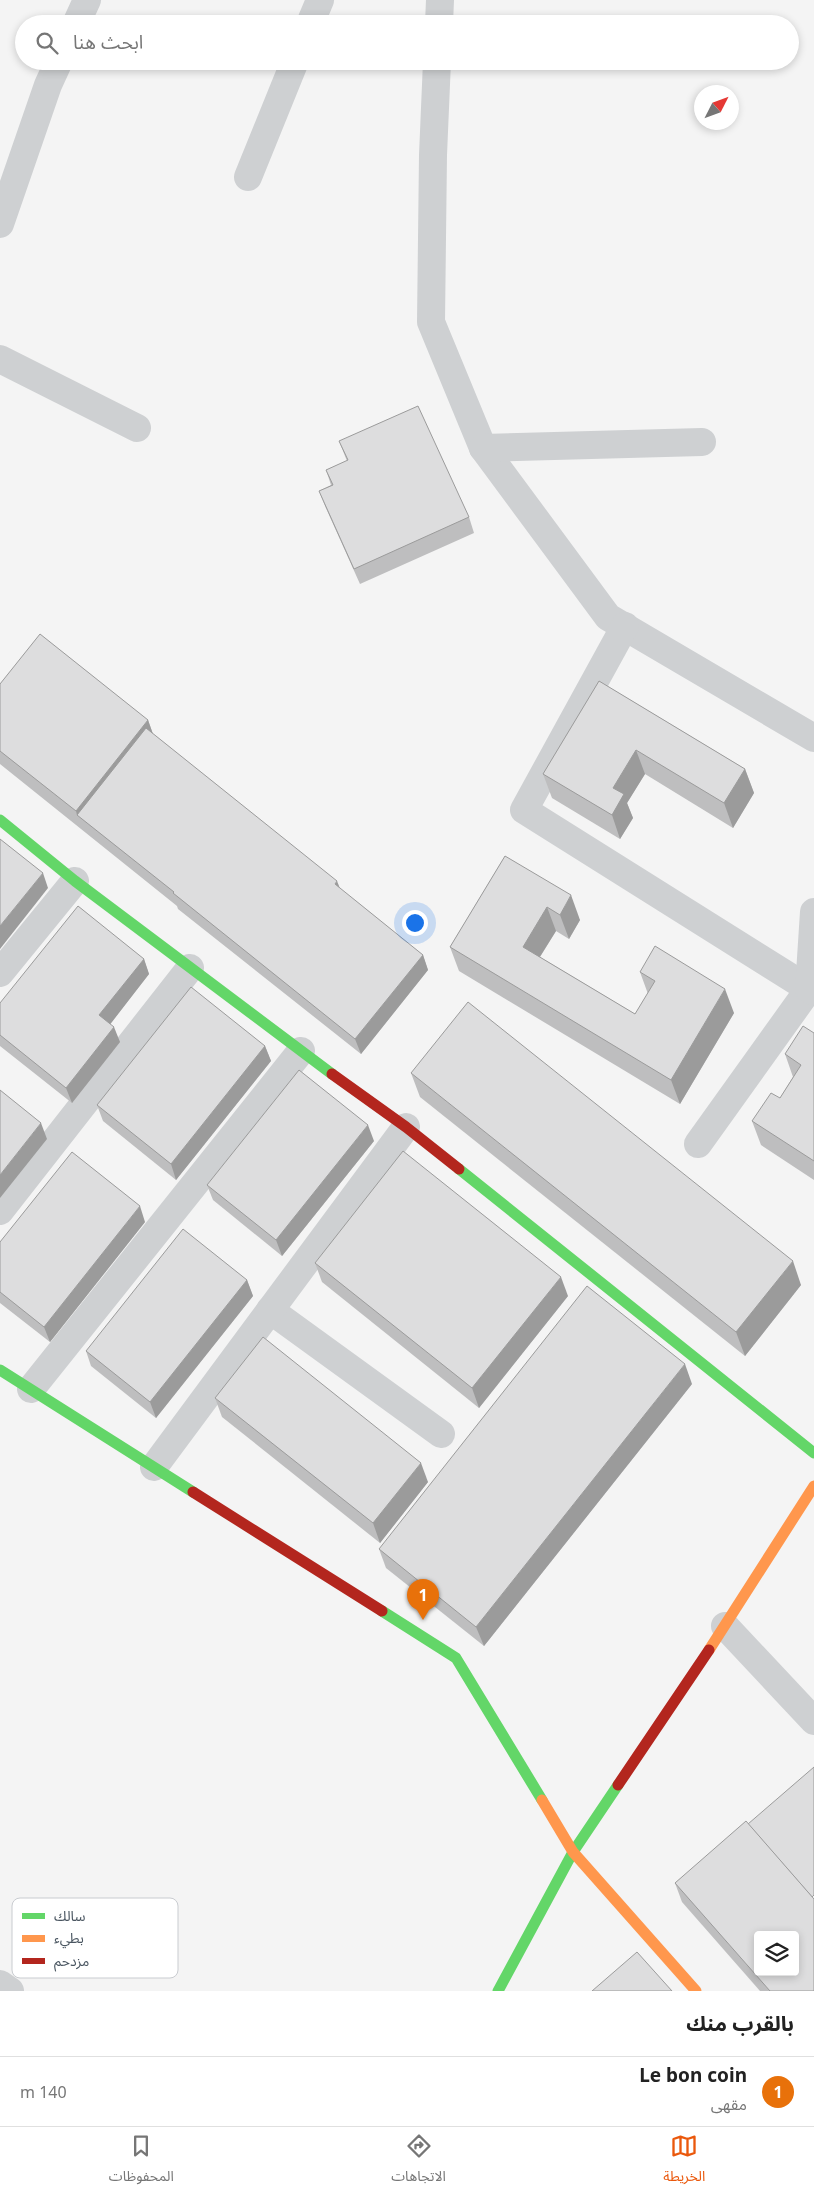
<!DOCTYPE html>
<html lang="ar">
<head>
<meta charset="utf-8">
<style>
  :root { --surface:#fff; --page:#f2f2f2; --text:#222; --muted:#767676; --line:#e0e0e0; --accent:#ea580c }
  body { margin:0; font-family:"Noto Sans","Noto Sans Arabic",sans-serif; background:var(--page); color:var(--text); direction:rtl }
  .controls { position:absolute; right:15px; bottom:15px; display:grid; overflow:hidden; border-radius:5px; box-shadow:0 2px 8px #0003 }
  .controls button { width:45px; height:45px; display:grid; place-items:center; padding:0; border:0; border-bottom:1px solid var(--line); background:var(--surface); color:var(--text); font:25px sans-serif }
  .compass { position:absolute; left:694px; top:85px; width:45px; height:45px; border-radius:50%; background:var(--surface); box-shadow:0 2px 8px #0003; rotate:48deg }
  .you { position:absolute; left:414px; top:922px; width:18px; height:18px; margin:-12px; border:4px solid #fff; border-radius:50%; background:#1a73e8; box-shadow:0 0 0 8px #1a73e833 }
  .badge { display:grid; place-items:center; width:32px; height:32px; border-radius:50%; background:var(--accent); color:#fff; font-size:16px; font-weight:700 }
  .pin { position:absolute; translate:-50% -41px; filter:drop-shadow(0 1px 2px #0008) }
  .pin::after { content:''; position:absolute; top:26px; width:18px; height:15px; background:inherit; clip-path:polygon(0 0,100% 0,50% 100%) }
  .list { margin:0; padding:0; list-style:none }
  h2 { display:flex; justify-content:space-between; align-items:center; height:65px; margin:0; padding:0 20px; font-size:21px }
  h2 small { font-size:16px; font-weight:400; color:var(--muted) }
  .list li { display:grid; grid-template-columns:32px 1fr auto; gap:15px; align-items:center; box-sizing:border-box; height:70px; padding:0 20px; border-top:1px solid var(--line) }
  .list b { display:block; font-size:19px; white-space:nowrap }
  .list p { margin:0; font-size:16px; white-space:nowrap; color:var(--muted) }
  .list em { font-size:16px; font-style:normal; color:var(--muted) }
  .icon { flex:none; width:28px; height:28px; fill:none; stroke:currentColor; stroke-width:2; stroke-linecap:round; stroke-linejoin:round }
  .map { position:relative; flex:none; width:814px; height:1991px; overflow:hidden; direction:ltr }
  .search { position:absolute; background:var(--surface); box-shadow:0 2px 8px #0003; left:15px; right:15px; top:15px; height:55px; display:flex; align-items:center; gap:12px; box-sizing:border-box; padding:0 18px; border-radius:28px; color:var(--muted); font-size:19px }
  .sheet { height:135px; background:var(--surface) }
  nav { display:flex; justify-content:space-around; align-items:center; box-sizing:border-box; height:70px; border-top:1px solid var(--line); background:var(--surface); font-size:14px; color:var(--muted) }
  nav a { display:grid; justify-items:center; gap:2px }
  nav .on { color:var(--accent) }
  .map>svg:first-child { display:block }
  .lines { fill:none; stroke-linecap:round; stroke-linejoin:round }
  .street { stroke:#ced0d2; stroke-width:28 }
  .fast { stroke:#63d668; stroke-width:11 }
  .slow { stroke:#ff974d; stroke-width:11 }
  .jam { stroke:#b3261e; stroke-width:11 }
  .wall { fill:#bebebf }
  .shaded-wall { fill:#9b9b9b }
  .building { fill:#ddddde; stroke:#9b9b9b; fill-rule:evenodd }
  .key { fill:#fff; stroke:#c9ccd0; stroke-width:1 }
  .key-label { font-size:14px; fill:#4a5661 }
</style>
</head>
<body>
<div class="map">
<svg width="814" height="1991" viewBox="0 0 814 1991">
  <rect width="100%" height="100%" fill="#f4f4f4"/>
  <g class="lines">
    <!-- street -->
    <g class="street">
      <path d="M76,24l11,-24"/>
      <path d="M310,24l10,-24"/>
      <path d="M439,24l1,-24"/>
      <path d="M437,61l-4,94 -2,167 52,126 125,169 206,121"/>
      <path d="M248,177l47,-116"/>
      <path d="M0,224l48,-139 11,-24"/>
      <path d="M0,359l137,69"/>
      <path d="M483,448l219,-6"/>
      <path d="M625,626l-101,184 285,179 -111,155"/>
      <path d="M814,912l-5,77 5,3"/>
      <path d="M0,973l75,-92"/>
      <path d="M0,1211l190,-243"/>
      <path d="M270,1310l171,124"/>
      <path d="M31,1389l270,-338"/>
      <path d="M154,1467l252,-340"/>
      <path d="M725,1626l89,95"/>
      <path d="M0,1984l10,7"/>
    </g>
    <!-- fast -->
    <g class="fast">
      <path d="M0,820l75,61 257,193"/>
      <path d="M459,1169l355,284"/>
      <path d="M0,1370l193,122"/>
      <path d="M382,1611l74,47 86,142"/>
      <path d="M498,1991l75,-139 45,-67"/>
    </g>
    <!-- slow -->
    <g class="slow">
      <path d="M709,1650l105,-164"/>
      <path d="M542,1800l31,52 123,139"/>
    </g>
    <!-- jam -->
    <g class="jam">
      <path d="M332,1074l74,53 53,42"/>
      <path d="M193,1492l189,119"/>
      <path d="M618,1785l91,-135"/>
    </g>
  </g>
  <!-- wall -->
  <g class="wall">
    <path d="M339,441l130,76 5,16 -114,51 -35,-78 -6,-15 12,-6 -5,-15 21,-9z"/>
    <path d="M599,681l146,88 9,24 -21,35 -88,-54 -18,29 6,15 -13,21 -68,-41 -9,-24z"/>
    <path d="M0,684l148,36 5,14 186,154 84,67 5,15 -67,84 -183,-145 -1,-3 -177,-142z"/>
    <path d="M505,856l75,64 -11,19 -13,-8 -16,26 95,57 13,-20 -8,-22 94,41 -54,91 -221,-133 -9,-24z"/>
    <path d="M144,959l5,15 -39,50 10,18 -48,61 -72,-57v-43z"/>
    <path d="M814,1033v147l-53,-35 -9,-24 28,-23 13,-21 -8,-23z"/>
    <path d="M265,1046l6,15 -95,119 -73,-59 -6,-16z"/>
    <path d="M411,1073l390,212 -56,71 -325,-259z"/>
    <path d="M374,1141l-92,115 -69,-56 -6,-15z"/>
    <path d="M145,1222l-95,120 -50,-39v-61z"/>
    <path d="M315,1263l253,33 -89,112 -157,-126z"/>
    <path d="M247,1280l6,16 -97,122 -65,-52 -5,-15z"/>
    <path d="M692,1384l-208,262 -98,-78 -7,-19z"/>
    <path d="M215,1398l213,84 -48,61 -158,-126z"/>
    <path d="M748,1824l66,167h-54l-78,-89 -7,-19z"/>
  </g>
  <!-- shaded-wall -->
  <g class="shaded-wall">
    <path d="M148,720l7,20 -78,75 -1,-4z"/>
    <path d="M636,750l9,24 -18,29 6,15 -13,21 -8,-24 1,-27z"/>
    <path d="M745,769l9,24 -21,35 -9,-25z"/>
    <path d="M43,873l5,15 -48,61v-23z"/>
    <path d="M337,881l6,15 -8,-12z"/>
    <path d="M571,895l9,25 -11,19 -9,-24z"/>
    <path d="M547,907l9,24 -25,40 -8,-24z"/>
    <path d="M423,955l5,15 -67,84 -6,-15z"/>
    <path d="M144,959l5,15 -44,57 -6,-16z"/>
    <path d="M725,989l9,24 -54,91 -9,-24z"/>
    <path d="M114,1027l6,15 -48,61 -6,-15z"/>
    <path d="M265,1046l6,15 -95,119 -5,-16z"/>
    <path d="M41,1123l6,16 -47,59v-23z"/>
    <path d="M368,1125l6,16 -92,115 -6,-16z"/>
    <path d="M140,1206l5,16 -95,120 -6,-15z"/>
    <path d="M793,1261l8,24 -56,71 -9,-24z"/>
    <path d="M561,1277l7,19 -89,112 -7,-20z"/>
    <path d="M247,1280l6,16 -97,122 -6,-16z"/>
    <path d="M685,1364l7,20 -208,262 -8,-19z"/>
    <path d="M421,1463l7,19 -48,61 -7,-20z"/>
  </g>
  <!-- building -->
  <g class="building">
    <path d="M418,406l51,111 -115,52 -35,-78 14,-6 -7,-15 22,-10 -9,-19z"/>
    <path d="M40,634l108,86 -72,91 -76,-60v-67z"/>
    <path d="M599,681l146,88 -21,34 -88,-53 -23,38 11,6 -12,21 -69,-41z"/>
    <path d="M146,728l191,153 -2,3 88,71 -68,84 -182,-146 1,-1 -97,-77z"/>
    <path d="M0,839l43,34 -43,53z"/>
    <path d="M505,856l66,39 -11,20 -13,-8 -24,40 112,67 20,-33 -15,-9 15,-26 70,43 -54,91 -221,-133z"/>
    <path d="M78,906l66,53 -45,56 15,12 -48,61 -66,-53v-32z"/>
    <path d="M191,987l74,59 -94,118 -74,-59z"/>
    <path d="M468,1002l325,259 -57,71 -325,-259z"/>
    <path d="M803,1026l11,7v128l-62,-40 19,-28 9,5 21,-33 -16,-11z"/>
    <path d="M299,1070l69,55 -92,115 -69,-55z"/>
    <path d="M0,1090l41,33 -41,52z"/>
    <path d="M403,1151l158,126 -89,111 -157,-125z"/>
    <path d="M72,1152l68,54 -96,121 -44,-35v-50z"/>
    <path d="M183,1229l64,51 -97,122 -64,-51z"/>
    <path d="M587,1286l98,78 -209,263 -97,-78z"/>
    <path d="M263,1337l158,126 -48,60 -158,-125z"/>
    <path d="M814,1767v128l-2,2 -64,-73z"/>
    <path d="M746,1821l68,78v92h-44l-95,-108zM758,1935h37v37h-37z"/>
    <path d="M637,1952l35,39h-80z"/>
  </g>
  <!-- legend -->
  <rect x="12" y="1898" width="166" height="80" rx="8" class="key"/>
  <rect x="22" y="1913" width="23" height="6" fill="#63d668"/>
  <rect x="22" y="1935" width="23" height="7" fill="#ff974d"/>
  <rect x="22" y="1958" width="23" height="6" fill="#b3261e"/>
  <g class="key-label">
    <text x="54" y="1921">سالك</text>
    <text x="54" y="1943">بطيء</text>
    <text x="54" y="1966">مزدحم</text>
  </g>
</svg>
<div class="controls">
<button><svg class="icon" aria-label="layers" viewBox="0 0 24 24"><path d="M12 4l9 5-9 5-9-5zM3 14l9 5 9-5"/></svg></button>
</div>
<svg class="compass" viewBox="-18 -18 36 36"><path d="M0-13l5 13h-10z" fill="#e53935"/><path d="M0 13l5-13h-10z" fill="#767676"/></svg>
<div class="you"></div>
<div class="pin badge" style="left:423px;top:1620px;background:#e8710a">1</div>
<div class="search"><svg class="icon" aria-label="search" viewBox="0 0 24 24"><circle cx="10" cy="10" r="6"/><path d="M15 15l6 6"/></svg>ابحث هنا</div>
</div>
<section class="sheet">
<h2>بالقرب منك<small></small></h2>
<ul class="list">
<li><span class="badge" style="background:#e8710a">1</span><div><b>Le bon coin</b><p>مقهى</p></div><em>140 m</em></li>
</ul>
</section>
<nav>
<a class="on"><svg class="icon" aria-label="map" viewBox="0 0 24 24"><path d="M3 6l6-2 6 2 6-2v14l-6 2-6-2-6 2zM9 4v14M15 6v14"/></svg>الخريطة</a>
<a><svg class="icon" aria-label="directions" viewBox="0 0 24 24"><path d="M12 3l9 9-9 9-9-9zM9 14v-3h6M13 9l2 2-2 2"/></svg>الاتجاهات</a>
<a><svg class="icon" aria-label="saved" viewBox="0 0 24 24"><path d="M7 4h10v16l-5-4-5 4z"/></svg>المحفوظات</a>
</nav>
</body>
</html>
